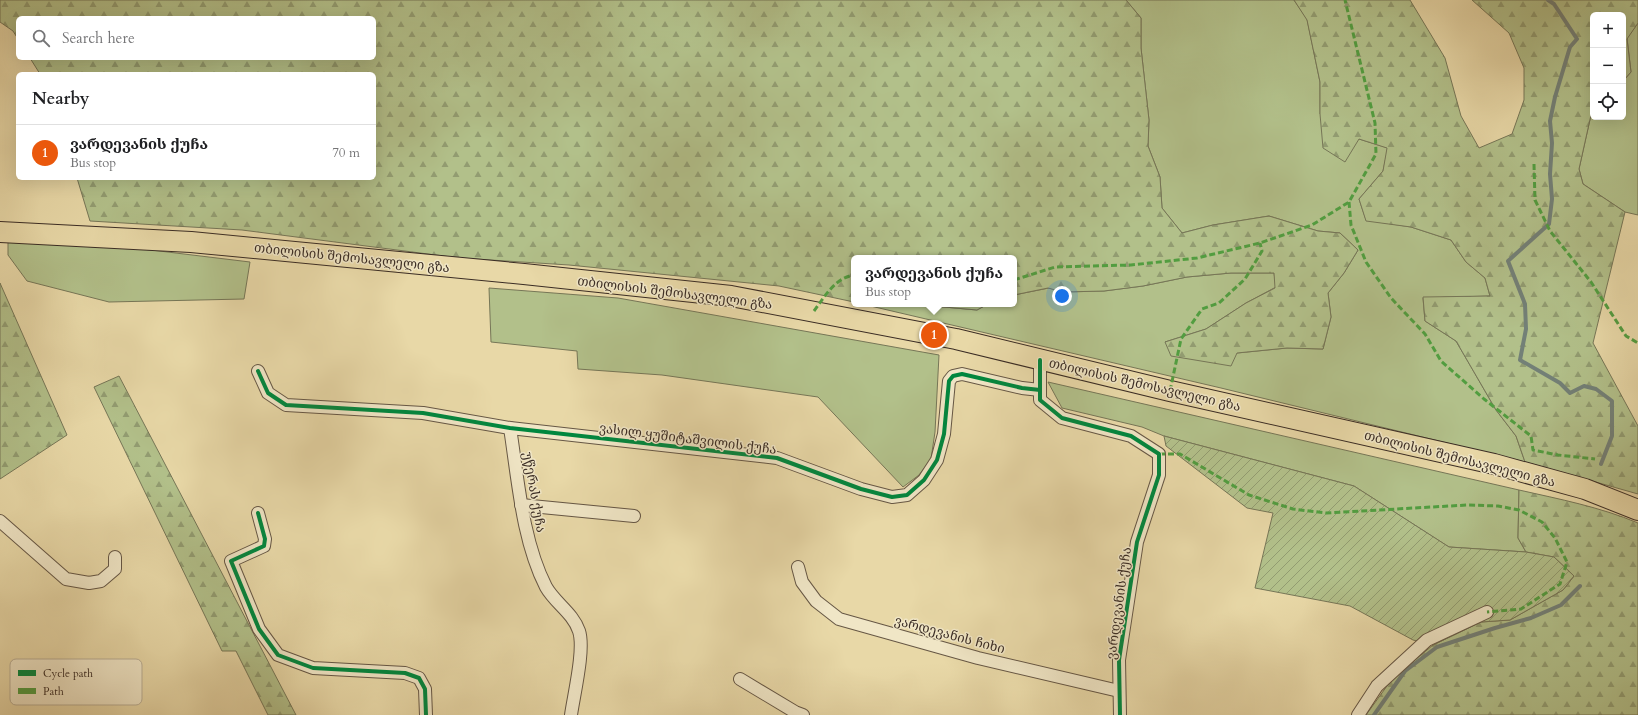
<!DOCTYPE html>
<html lang="en">
<head>
<meta charset="utf-8">
<style>
  :root { --surface:#fff; --page:#f6f6f6; --text:#202124; --muted:#757577; --line:#e0e0e0; --accent:#ea580c }
  body { margin:0; font-family:Cardo,"Noto Serif Georgian",serif; background:var(--page); color:var(--text) }
  .controls { position:absolute; right:12px; top:12px; display:grid; overflow:hidden; border-radius:6px; box-shadow:0 4px 16px #0002 }
  .controls button { width:36px; height:36px; display:grid; place-items:center; padding:0; border:0; border-bottom:1px solid var(--line); background:var(--surface); color:var(--text); font:20px sans-serif }
  .you { position:absolute; left:1062px; top:296px; width:14px; height:14px; margin:-10px; border:3px solid #fff; border-radius:50%; background:#1a73e8; box-shadow:0 0 0 6px #1a73e833 }
  .badge { display:grid; place-items:center; width:26px; height:26px; border-radius:50%; background:var(--accent); color:#fff; font-size:13px; font-weight:700 }
  .pin { position:absolute; translate:-50% -50%; border:2px solid #fff; box-shadow:0 1px 4px #0006 }
  .popup { position:absolute; left:851px; top:255px; width:166px; height:52px; box-sizing:border-box; display:grid; place-content:center; border-radius:6px; background:var(--surface); filter:drop-shadow(0 1px 3px #0005); font-size:13px; white-space:nowrap; color:var(--muted) }
  .popup b { font-size:15px; color:var(--text) }
  .popup::after { content:''; position:absolute; left:50%; top:100%; margin-left:-8px; border:8px solid transparent; border-top-color:var(--surface) }
  .list { margin:0; padding:0; list-style:none }
  h2 { display:flex; justify-content:space-between; align-items:center; height:52px; margin:0; padding:0 16px; font-size:17px }
  h2 small { font-size:13px; font-weight:400; color:var(--muted) }
  .list li { display:grid; grid-template-columns:26px 1fr auto; gap:12px; align-items:center; box-sizing:border-box; height:56px; padding:0 16px; border-top:1px solid var(--line) }
  .list b { display:block; font-size:15px; white-space:nowrap }
  .list p { margin:0; font-size:13px; white-space:nowrap; color:var(--muted) }
  .list em { font-size:13px; font-style:normal; color:var(--muted) }
  .icon { flex:none; width:22px; height:22px; fill:none; stroke:currentColor; stroke-width:2; stroke-linecap:round; stroke-linejoin:round }
  .map { position:relative; flex:none; width:1638px; height:715px; overflow:hidden }
  .search { position:absolute; background:var(--surface); box-shadow:0 4px 16px #0002; left:16px; top:16px; width:360px; height:44px; display:flex; align-items:center; gap:10px; box-sizing:border-box; padding:0 14px; border-radius:6px; color:var(--muted); font-size:15px }
  .panel { position:absolute; background:var(--surface); box-shadow:0 4px 16px #0002; left:16px; top:72px; width:360px; height:108px; border-radius:6px }
  .map>svg:first-child { display:block }
  .grass { fill:#b2c08a; stroke:#767657 }
  .forest { fill:url(#forest-firs); stroke:#767657 }
  .garden { fill:url(#garden-furrows); stroke:#767657 }
  .lines { fill:none; stroke-linecap:round; stroke-linejoin:round }
  .stream { stroke:#738077; stroke-width:4 }
  .minor-casing { stroke:#665745; stroke-width:14 }
  .trunk-casing { stroke:#3a2c24; stroke-width:22 }
  .minor { stroke:#f0e6c6; stroke-width:12 }
  .trunk { stroke:#e8d8a7; stroke-width:20 }
  .quiet { stroke:#529d40; stroke-width:3; stroke-dasharray:6 3; stroke-linecap:butt }
  .cycleway-casing { stroke:#f0e6c6; stroke-width:6 }
  .cycleway { stroke:#00873e; stroke-width:4 }
  .labels { text-anchor:middle; stroke-width:3; stroke-linejoin:round; paint-order:stroke }
  .street-label { font-size:13px; fill:#3a2c24; stroke:#f0e6c6 }
  .key { fill:#f0e6c6; stroke:#b9ae95; stroke-width:1 }
  .key-label { font-size:11px; fill:#3a2c24 }
</style>
</head>
<body>
<div class="map">
<svg width="1638" height="715" viewBox="0 0 1638 715">
  <defs>
    <pattern id="forest-firs" width="22" height="20" patternUnits="userSpaceOnUse"><rect width="22" height="20" fill="#b2c08a"/><path d="M5 1l3.5 6h-7zM16 11l3.5 6h-7z" fill="#929c71"/></pattern>
    <pattern id="garden-furrows" width="10" height="10" patternUnits="userSpaceOnUse"><rect width="10" height="10" fill="#b2c08a"/><path d="M-1 1l2-2M0 10L10 0M9 11l2-2" fill="none" stroke="#929c71"/></pattern>
  </defs>
  <rect width="100%" height="100%" fill="#e8d8a7"/>
  <filter id="stains"><feTurbulence type="fractalNoise" baseFrequency=".005" numOctaves="4"/><feColorMatrix values="0 0 0 0 .2 0 0 0 0 .09 0 0 0 0 .02 0 0 0 .5 -.17"/></filter>
  <radialGradient id="worn" r=".72"><stop offset=".6" stop-color="#630" stop-opacity="0"/><stop offset="1" stop-color="#630" stop-opacity=".3"/></radialGradient>
  <!-- grass -->
  <g class="grass">
    <path d="M1126,0h168l13,19 13,63v32l39,25 29,9 -5,23 -24,28 7,21 45,7 40,13 15,22 19,16 5,18 -67,2 2,23 31,20 40,69 20,26 9,26 -304,-74 -359,-84h49l66,6 11,-6h26v-9l35,-7 14,4 41,-1 39,-5 44,-9 44,-4h43l2,14 -30,16 -40,26 -41,13 72,11 50,-5 36,1 8,-32 -3,-24 16,-20 14,-23 -18,-17 -22,-2 -49,-15 -56,9 -31,8 -20,-25 -2,-31 -12,-31 1,-26 -8,-72v-30z"/>
    <path d="M1638,23v192l-13,-3 -42,-28 -4,-15 14,-63v11h30v-36l8,-9 -4,-34z"/>
    <path d="M8,238l110,8 132,16 -6,37 -135,3 -82,-21 -19,-26z"/>
    <path d="M489,288l129,10 321,57 -4,77 -4,27 -12,16 -16,12 -85,-90 -156,-22 -84,-6 -1,-18 -86,-9z"/>
    <path d="M1048,382l471,108 -1,48 8,14 -77,-5 -95,-61 -190,-50 -22,-9 -80,-19z"/>
  </g>
  <!-- forest -->
  <g class="forest">
    <path d="M0,0h1126l15,18v30l8,72 -1,26 12,31 2,31 20,25 31,-8 56,-9 49,15 22,2 18,17 -14,23 -16,20 3,24 -8,32 -36,-1 -50,5 -6,13 -60,-10 -6,-14 41,-13 40,-26 29,-15 -1,-15h-43l-44,4 -44,9 -39,5 -41,1 -15,-4 -34,7v-37h-160v44l-75,-16 -210,-21 -110,-7 -217,-28 -152,-9 -13,-43h297v-104h-334l-10,-16h344v-40h-356v21l-5,-8 -13,-9z"/>
    <path d="M1294,0h116l35,58 16,58 18,32 33,-14 12,-34v-32l-15,-35 -37,-33h166v23l-11,16 4,33 -8,9v-66h-30v91l-14,63 4,15 42,28 -32,131 45,83v68l-113,-32 -9,-26 -20,-26 -40,-69 -31,-20 -2,-24 67,-1 -5,-18 -19,-16 -15,-22 -40,-13 -45,-6 -7,-22 24,-28 4,-23 -28,-9 -14,23 -22,-14 -3,-34v-32l-13,-62z"/>
    <path d="M0,283l67,152 -67,44z"/>
    <path d="M911,304h77l-11,6z"/>
    <path d="M119,376l177,339h-28l-32,-64h-14l-128,-264z"/>
    <path d="M1519,490c40,9 81,17 119,33v192h-272l26,-36 41,-34 48,-23 29,-2 53,-30 11,-14 -20,-19 -28,-5 -8,-14z"/>
  </g>
  <!-- garden -->
  <path class="garden" d="M1164,436l190,50 95,61 77,5 28,5 20,19 -11,14 -53,30 -29,2 -48,23 -20,-5 -63,-34 -95,-18 18,-75 -26,-5 -81,-62z"/>
  <g class="lines">
    <!-- stream -->
    <g class="stream">
      <path d="M1548,0l6,4 23,35 -7,8 -15,50 -5,24 2,22 -2,31 2,25 -3,25 -41,37 17,43 1,25 -6,31 40,23 10,10 14,-7 12,3 16,12v35l-11,28"/>
      <path d="M1374,715l31,-44 32,-24 58,-19 36,-10 30,-13 19,-19"/>
    </g>
    <defs>
      <g id="minor">
        <path d="M1040,360v40l22,18 69,18 28,18v21l-22,67 -18,118 1,55"/>
        <path d="M258,371l10,22 18,12 137,8 87,15 267,30 84,31 31,8 15,-2 17,-15 13,-20 7,-26 5,-53 4,-5 9,-2 60,14 18,2"/>
        <path d="M510,428c8,51 12,112 36,159 9,16 27,26 33,44 6,18 -5,63 -8,84"/>
        <path d="M521,505l113,11"/>
        <path d="M258,513l7,26 -1,7 -33,15 28,68 19,26 35,13 92,5 14,5 6,11 1,26"/>
        <path d="M0,521l66,58 23,4 12,-2 14,-12v-12"/>
        <path d="M798,567l4,15 14,19 23,18 139,39 141,33"/>
        <path d="M740,679l55,33 8,3"/>
        <path d="M1358,715l19,-29 50,-46 60,-28"/>
      </g>
      <path id="trunk" d="M0,232l191,10 333,32 207,22 225,43 214,52 324,73 91,25 53,21"/>
    </defs>
    <!-- minor casing -->
    <use href="#minor" class="minor-casing"/>
    <!-- trunk casing -->
    <use href="#trunk" class="trunk-casing"/>
    <!-- minor -->
    <use href="#minor" class="minor"/>
    <!-- trunk -->
    <use href="#trunk" class="trunk"/>
    <!-- quiet -->
    <g class="quiet">
      <path d="M1534,164l1,36 15,31 41,51 35,54 12,7"/>
      <path d="M1349,202l2,23 15,37 25,36 34,36 16,27 43,38 47,37 2,14 25,5 37,4"/>
      <path d="M1014,280l41,-13 76,-2 66,-7 63,-15 52,-18 37,-23 27,-48 -1,-31 -30,-123"/>
      <path d="M814,311c11,-15 21,-33 40,-36"/>
      <path d="M1170,391l11,-52 21,-30 17,-6 26,-24 17,-28 -2,-8"/>
      <path d="M1159,454h21l69,41 44,14 33,4 141,-8 31,1 21,4 23,12 13,16 12,24 -7,22 -39,25 -34,3"/>
    </g>
    <defs>
      <g id="cycleway">
        <path d="M1040,360v40l22,18 69,18 28,18v21l-22,67 -18,118 1,55"/>
        <path d="M258,371l10,22 18,12 137,8 87,15 267,30 84,31 31,8 15,-2 17,-15 13,-20 7,-26 5,-53 4,-5 9,-2 60,14 18,2"/>
        <path d="M258,513l7,26 -1,7 -33,15 28,68 19,26 35,13 92,5 14,5 6,11 1,26"/>
      </g>
    </defs>
    <!-- cycleway casing -->
    <use href="#cycleway" class="cycleway-casing"/>
    <!-- cycleway -->
    <use href="#cycleway" class="cycleway"/>
  </g>
  <g class="labels">
    <!-- street labels -->
    <g class="street-label">
      <text transform="translate(352 257) rotate(6)" y="5">თბილისის შემოსავლელი გზა</text>
      <text transform="translate(675 292) rotate(7)" y="5">თბილისის შემოსავლელი გზა</text>
      <text transform="translate(1145 384) rotate(13)" y="5">თბილისის შემოსავლელი გზა</text>
      <text transform="translate(688 438) rotate(7)" y="5">ვასილ ყუშიტაშვილის ქუჩა</text>
      <text transform="translate(1460 458) rotate(14)" y="5">თბილისის შემოსავლელი გზა</text>
      <text transform="translate(535 492) rotate(80)" y="5">უწერას ქუჩა</text>
      <text transform="translate(1118 603) rotate(-82)" y="5">ვარდევანის ქუჩა</text>
      <text transform="translate(950 634) rotate(15)" y="5">ვარდევანის ჩიხი</text>
    </g>
  </g>
  <!-- legend -->
  <rect x="10" y="659" width="132" height="46" rx="6" class="key"/>
  <rect x="18" y="670" width="18" height="6" fill="#00873e"/>
  <rect x="18" y="688" width="18" height="6" fill="#529d40"/>
  <g class="key-label">
    <text x="43" y="677">Cycle path</text>
    <text x="43" y="695">Path</text>
  </g>
  <rect width="100%" height="100%" filter="url(#stains)"/>
  <rect width="100%" height="100%" fill="url(#worn)"/>
</svg>
<div class="controls">
<button>+</button>
<button>−</button>
<button><svg class="icon" aria-label="locate" viewBox="0 0 24 24"><circle cx="12" cy="12" r="6"/><path d="M12 2v4M12 18v4M2 12h4M18 12h4"/></svg></button>
</div>
<div class="you"></div>
<div class="pin badge" style="left:934px;top:335px">1</div>
<div class="popup"><b>ვარდევანის ქუჩა</b>Bus stop</div>
<div class="search"><svg class="icon" aria-label="search" viewBox="0 0 24 24"><circle cx="10" cy="10" r="6"/><path d="M15 15l6 6"/></svg>Search here</div>
<section class="panel">
<h2>Nearby<small></small></h2>
<ul class="list">
<li><span class="badge">1</span><div><b>ვარდევანის ქუჩა</b><p>Bus stop</p></div><em>70 m</em></li>
</ul>
</section>
</div>
</body>
</html>
